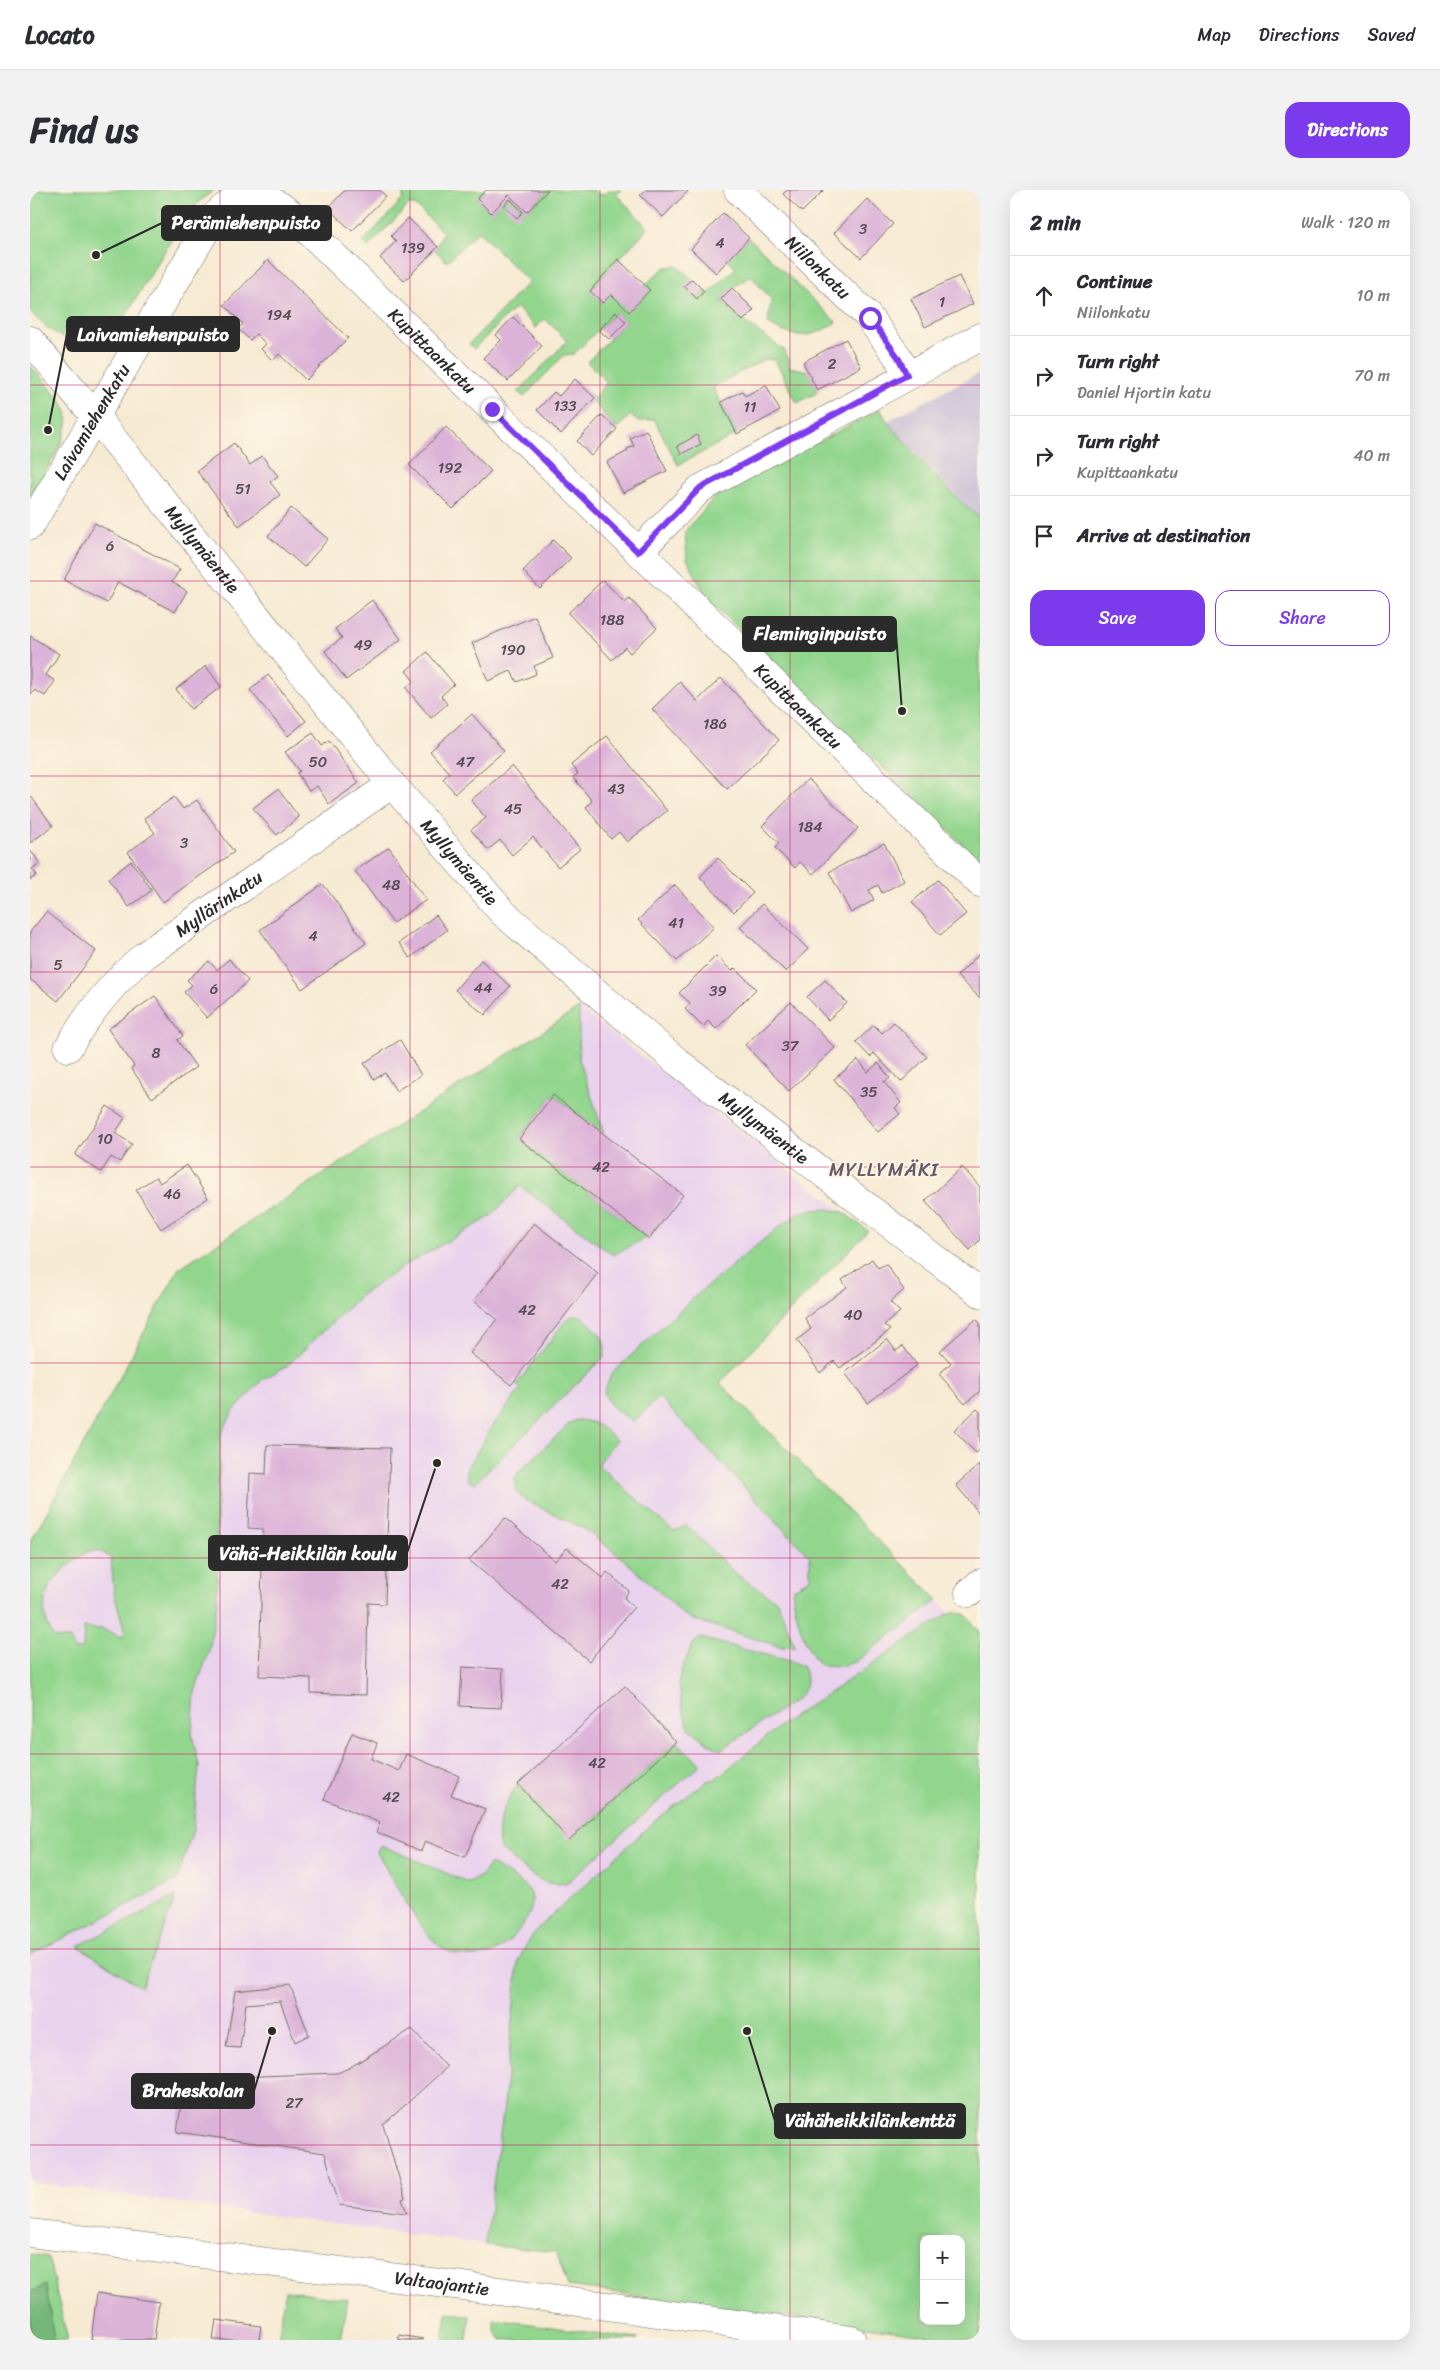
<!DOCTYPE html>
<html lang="en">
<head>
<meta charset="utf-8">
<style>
  :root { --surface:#fff; --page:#f2f2f3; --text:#2b2b33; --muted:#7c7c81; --line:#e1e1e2; --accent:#7c3aed }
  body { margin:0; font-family:Sriracha,sans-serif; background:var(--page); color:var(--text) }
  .controls { position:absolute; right:15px; bottom:15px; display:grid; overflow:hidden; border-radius:10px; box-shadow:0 5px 20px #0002 }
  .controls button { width:45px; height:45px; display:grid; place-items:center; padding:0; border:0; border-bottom:1px solid var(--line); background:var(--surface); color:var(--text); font:25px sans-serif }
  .stop { position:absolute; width:15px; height:15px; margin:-11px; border:4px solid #7c3aed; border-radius:50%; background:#fff }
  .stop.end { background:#7c3aed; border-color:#fff; box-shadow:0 1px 5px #0008 }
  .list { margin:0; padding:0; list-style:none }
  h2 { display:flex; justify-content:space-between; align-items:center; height:65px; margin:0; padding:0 20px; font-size:21px }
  h2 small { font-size:16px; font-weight:400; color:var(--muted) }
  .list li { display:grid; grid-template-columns:32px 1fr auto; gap:15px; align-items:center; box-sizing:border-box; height:80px; padding:0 20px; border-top:1px solid var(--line) }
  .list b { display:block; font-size:19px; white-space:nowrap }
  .list p { margin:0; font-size:16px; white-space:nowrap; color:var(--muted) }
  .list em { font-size:16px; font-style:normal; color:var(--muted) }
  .actions { display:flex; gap:10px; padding:15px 20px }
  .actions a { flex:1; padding:11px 0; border:1px solid var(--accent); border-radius:15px; text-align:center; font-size:18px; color:var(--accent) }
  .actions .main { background:var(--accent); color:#fff }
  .icon { flex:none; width:28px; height:28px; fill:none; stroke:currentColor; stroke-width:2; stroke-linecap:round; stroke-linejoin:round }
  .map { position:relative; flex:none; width:950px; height:2150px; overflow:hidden; border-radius:15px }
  header { display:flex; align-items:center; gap:30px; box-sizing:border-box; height:70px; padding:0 25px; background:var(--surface); border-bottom:1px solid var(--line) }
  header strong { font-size:24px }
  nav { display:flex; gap:28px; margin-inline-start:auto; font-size:18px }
  .intro { display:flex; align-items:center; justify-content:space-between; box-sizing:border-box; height:120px; padding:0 30px }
  h1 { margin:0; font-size:35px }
  .button { padding:12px 22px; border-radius:15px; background:var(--accent); color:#fff; font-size:18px; font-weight:700 }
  main { display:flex; gap:30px; padding:0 30px }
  aside { flex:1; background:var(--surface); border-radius:15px; box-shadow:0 5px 20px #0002 }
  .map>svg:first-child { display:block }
  .built { fill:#e9d2ed }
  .industrial { fill:#c9bfd7 }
  .green { fill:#92d68e; stroke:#5e805c; fill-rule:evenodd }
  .forest { fill:#75b779; stroke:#507152 }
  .building { fill:#dcb3d8 }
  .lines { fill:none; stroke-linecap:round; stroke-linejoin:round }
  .minor-casing { stroke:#726e66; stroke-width:29 }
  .minor { stroke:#fff; stroke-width:28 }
  .route { stroke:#7c3aed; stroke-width:6 }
  .grid { fill:none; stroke:#c2185b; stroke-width:1; stroke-opacity:0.55 }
  .labels { text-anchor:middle; stroke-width:4; stroke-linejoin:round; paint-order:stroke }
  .number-label { font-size:15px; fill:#574d56 }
  .street-label { font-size:18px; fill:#2b2b2b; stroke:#fcf5e5 }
  .neighbourhood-label { font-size:19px; letter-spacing:1px; fill:#695b68; stroke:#fcf5e5 }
  .leader { fill:none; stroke:#2b2b2b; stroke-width:2 }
  .callout-dot { fill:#2b2b2b; stroke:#fcf5e5; stroke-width:2 }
  .callout { fill:#2b2b2b; stroke:#2b2b2b; stroke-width:2 }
  .callout-label { font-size:19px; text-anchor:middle; font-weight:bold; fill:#fff }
</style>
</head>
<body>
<header>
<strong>Locato</strong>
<nav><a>Map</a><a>Directions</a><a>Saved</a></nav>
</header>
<div class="intro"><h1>Find us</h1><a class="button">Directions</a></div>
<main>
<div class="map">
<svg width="950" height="2150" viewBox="0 0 950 2150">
  <rect width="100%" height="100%" fill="#fcf5e5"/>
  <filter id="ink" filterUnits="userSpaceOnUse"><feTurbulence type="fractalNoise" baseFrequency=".02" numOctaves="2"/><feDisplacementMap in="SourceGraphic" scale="10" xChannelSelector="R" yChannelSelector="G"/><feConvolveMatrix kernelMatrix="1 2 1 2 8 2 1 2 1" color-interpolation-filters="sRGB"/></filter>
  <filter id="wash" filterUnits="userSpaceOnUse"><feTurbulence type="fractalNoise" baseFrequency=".0096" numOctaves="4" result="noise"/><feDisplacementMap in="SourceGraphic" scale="20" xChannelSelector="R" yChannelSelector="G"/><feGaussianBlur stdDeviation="1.12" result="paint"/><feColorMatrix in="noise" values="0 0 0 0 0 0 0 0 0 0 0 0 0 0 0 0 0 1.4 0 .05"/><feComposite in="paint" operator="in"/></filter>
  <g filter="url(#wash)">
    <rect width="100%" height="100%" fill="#f7ead3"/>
    <!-- built -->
    <path class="built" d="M549,818l289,223 -148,153 235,233 -226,148 -204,190 -40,290 -455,-63v-227l19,-10 -19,-37v-365l149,-275z"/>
    <!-- industrial -->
    <path class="industrial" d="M950,183v143l-7,-1 -86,-94z"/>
    <!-- green -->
    <g class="green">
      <path d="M0,0h184l-13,10 -15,16 -66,109c-30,31 -65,15 -90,-14z"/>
      <path d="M373,0h83l-9,9 14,14 18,-18 18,17 21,-22h46l5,5 6,-1 3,-4h13l-4,5 31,33 -58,62 12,13 9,-9 18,17 21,-21 -5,-5 19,-17 12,-3 16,14 -8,8 13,12 7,-8 4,3 28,-26 -9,-8 22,-22 87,84c-26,18 -42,17 -68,2l3,-25 -20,-23 -19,12 -11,12 22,21 41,29 5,9v8l19,4 10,21 -21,11 -22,-43 -10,-1 -52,28 24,47 -59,31 -24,-46 -16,3 -7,-7 -14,14 -25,-28 15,-19 -20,-20 39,-40 -10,-10 -42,42 -10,1 -40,42 -6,-5 49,-51 -22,-22 -9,9 -20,-21 -42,42 -5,-5 60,-62 -51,-51 -31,31 -12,-12 8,-18 -28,-27h-6l-41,42 -5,-5 40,-43z"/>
      <path d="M0,176c10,11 33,32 37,46 6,22 -26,65 -37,85z"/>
      <path d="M850,219l7,12c15,17 77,91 93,95v345l-273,-263 -20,-39 -2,-28 30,-34z"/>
      <path d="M549,818v51l25,75 -51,-39 -34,44 128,98 -34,18 -93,-69 -30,31 -86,49 -44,30 -73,70 -24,13 -30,33 -12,22 -4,71v97l-8,49 -14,41 -3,43 7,31 -6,64 -16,50 -147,75v-412l149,-275zM58,1361h12l11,7 3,35 11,39 -3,5 -21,-8 -17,-1 -1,20 -8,2 -5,-11 -16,-1c-24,-41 0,-64 34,-87z"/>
      <path d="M797,1019l16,3 25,19 -148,152 218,217 -83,62 -14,4 -21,-1c-18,-21 -23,-47 -28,-75l18,-12v-21l-151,-160 -25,25c-13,-9 -25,-14 -30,-30l8,-19 86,-79 81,-67 19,-13 12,-4z"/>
      <path d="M542,1126h9c13,11 28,23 23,41l-129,126 -7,-2 -2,-10 25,-43 30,-39 -5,-4 50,-65z"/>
      <path d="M546,1230c19,0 27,8 40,20l-18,25 76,67 12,-7 50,49 41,27 18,45 -13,1 -88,-27 -13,-7 -10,-11 -49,-44 -37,-29 -62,-30 -6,-8 -3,-10 4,-8 51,-49z"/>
      <path d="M927,1422l8,2 15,18v708h-20l-392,-54 -12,-34 -71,-7 19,-139 14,-144 10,-21 13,-16 115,-105 51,-39 8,-2 66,-54 167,-111zM894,2049h37v82h-37z"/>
      <path d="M670,1448l93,24 10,5c5,13 4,21 -5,31l-77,52 -12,-6 -20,-16 -6,-17 -4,-27 2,-13 12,-27z"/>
      <path d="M646,1552l25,22 -132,117c-24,13 -50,-18 -69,-32 -5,-25 4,-46 18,-65l52,56z"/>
      <path d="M353,1656l86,37 12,-7 8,-11h4c11,7 26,15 35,24 16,20 -19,56 -36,64 -13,6 -35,4 -48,-4 -23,-14 -53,-72 -67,-97l2,-5z"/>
      <path d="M146,1706l-35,91 -63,-41z"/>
      <path d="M0,2064l18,3 20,83h-38z"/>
      <path d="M255,2100l63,9 -7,41h-63z"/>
      <path d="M417,2122l23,4 -3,24h-24z"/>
      <path d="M464,2129l144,20v1h-135c-9,-6 -9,-11 -9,-21z"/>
    </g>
    <!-- forest -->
    <path class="forest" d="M16,2095l8,55h-24v-44l3,-5z"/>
    <g id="blocks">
      <!-- building -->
      <g class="building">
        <path d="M315,0h34l7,6 -34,35 -24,-23z"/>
        <path d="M456,0h62l-21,22 -18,-17 -18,18 -14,-14z"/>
        <path d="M616,0h43l-26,27 -23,-22z"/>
        <path d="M757,0h37l-22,22 -19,-18z"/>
        <path d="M480,9l13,13 -6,6 -13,-12z"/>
        <path d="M837,9l26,25 -32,34 -27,-25z"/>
        <path d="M693,23l26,25 -33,35 -25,-24z"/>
        <path d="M378,28l30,29 -34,34 -24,-23 16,-17 -5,-5z"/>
        <path d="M588,69l32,31 -21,22 -18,-18 -8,9 -13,-12z"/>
        <path d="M238,70l80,78 -42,42 -27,-26 -6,7 -12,-12 5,-5 -10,-10 -6,6 -12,-11 5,-5 -19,-19z"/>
        <path d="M929,86l14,28 -48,23 -14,-28z"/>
        <path d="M662,89l12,12 -7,8 -13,-13z"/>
        <path d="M702,98l22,22 -11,11 -22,-22z"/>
        <path d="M586,122l10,10 -17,17 -10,-9z"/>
        <path d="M483,127l29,29 -34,35 -25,-23 18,-18 -5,-5z"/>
        <path d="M816,149l15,28 -44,23 -14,-28z"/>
        <path d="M545,189l20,19 -34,36 -24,-24 17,-18 5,4z"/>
        <path d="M736,195l14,26 -43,23 -16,-32 21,-11 3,5z"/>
        <path d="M572,225l15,14 -26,27 -14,-15z"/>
        <path d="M416,237l45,44 -38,38 -44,-44z"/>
        <path d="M616,240l21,41 -44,22 -16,-31 21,-11 -1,-2 7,-3 -4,-8z"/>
        <path d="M667,245l4,9 -20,10 -4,-8z"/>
        <path d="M204,253l16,22 12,-9 16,20 -8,6 10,13 -41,31 -42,-55z"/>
        <path d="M261,318l37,31 -24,28 -36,-31z"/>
        <path d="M65,333l85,46 -8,13 15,9 -12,21 -57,-30 -11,21 -43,-23z"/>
        <path d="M523,350l18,18 -31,31 -17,-18z"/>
        <path d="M573,390l22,23 4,-5 28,30 -27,25 -5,-6 -13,13 -44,-47z"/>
        <path d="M342,410l29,39 -55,41 -21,-29 17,-13 -7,-9z"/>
        <path d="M505,426l18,42 -19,8 2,8 -19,8 -6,-11 -23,10 -16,-38z"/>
        <path d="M0,446l29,18 -13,21 9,6 -10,15 -10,-6 -5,5z"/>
        <path d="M397,462l27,32 -13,12 6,8 -16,14 -25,-30 8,-7 -8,-10z"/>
        <path d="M176,476l15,21 -30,22 -15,-20z"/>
        <path d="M238,485l38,46 -18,15 -38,-46z"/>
        <path d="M691,488l58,62 -52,49 -75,-80 28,-27 17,19z"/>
        <path d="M442,524l32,37 -49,42 -12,-14 6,-6 -19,-22z"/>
        <path d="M283,543l9,13 7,-5 30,42 -30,21 -12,-18 -8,5 -12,-18 3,-2 -15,-19z"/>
        <path d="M577,546l60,75 -40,31 -8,-10 -8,7 -25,-32 6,-6 -19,-24 5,-3 -7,-9z"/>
        <path d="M482,576l68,83 -22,18 -25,-30 -21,18 -12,-15 -12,10 -17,-20 15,-12 -15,-18z"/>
        <path d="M778,589l50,49 -45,46 -13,-12 -5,6 -20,-20 4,-5 -17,-17z"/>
        <path d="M248,599l21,28 -22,18 -24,-27z"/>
        <path d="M0,605l23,31 -23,17z"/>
        <path d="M144,607l9,12 14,-9 37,52 -71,50 -35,-50 27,-19 -11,-15z"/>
        <path d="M854,653l20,38 -22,12 -4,-8 -9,5 5,10 -23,13 -22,-41z"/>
        <path d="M359,657l37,53 -33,23 -38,-52z"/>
        <path d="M0,660l10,13 -8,6 5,6 -7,5z"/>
        <path d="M688,668l35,35 -19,19 -34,-35z"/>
        <path d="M101,671l21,29 -23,17 -21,-28z"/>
        <path d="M908,690l28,34 -26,21 -28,-33z"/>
        <path d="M293,694l43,59 -64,46 -42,-59z"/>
        <path d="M645,695l39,42 -37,34 -39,-41z"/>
        <path d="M732,714l46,45 -22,23 -46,-45z"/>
        <path d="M16,722l50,39 -38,50 -28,-22v-47z"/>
        <path d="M406,725l11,15 -37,28 -11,-15z"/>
        <path d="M950,763v45l-23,-22z"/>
        <path d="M686,766l16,15 3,-3 21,21 -40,40 -8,-8 -5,6 -18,-18 5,-6 -11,-10z"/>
        <path d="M199,769l19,22 -41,37 -23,-26 8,-7 -5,-5 22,-19 8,9z"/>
        <path d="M451,770l29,26 -25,29 -30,-25z"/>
        <path d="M795,790l22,23 -19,17 -21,-23z"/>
        <path d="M125,806l28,40 -6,4 19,27 -44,31 -21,-30 3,-2 -26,-37z"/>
        <path d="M761,812l44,46 -46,43 -44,-46z"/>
        <path d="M864,832l33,35 -26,25 -27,-29 -4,4 -14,-15 18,-17 8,8z"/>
        <path d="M370,850l21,35 -25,16 -11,-18 -11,6 -10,-16z"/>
        <path d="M828,870l10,12 10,-9 12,15 -6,4 17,21 -6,5 5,6 -22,18 -44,-53z"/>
        <path d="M523,905l130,100 -34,44 -130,-100z"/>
        <path d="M77,916l18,12 -10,15 17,11 -12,18 -9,-5 -10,15 -26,-17z"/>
        <path d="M157,975l21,33 -47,31 -25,-39 20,-13 4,6z"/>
        <path d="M932,977l18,20v53l-10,10 -45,-49z"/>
        <path d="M504,1033l64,50 -87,112 -41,-32 27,-34 -23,-18z"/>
        <path d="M842,1069l6,9 8,-4 18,26 -14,12 10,10 -16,13 6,5 -50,38 -6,-7 -14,12 -23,-33 14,-11 -6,-11 42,-31 -5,-7z"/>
        <path d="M946,1129l4,4v68l-15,13 -26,-30 12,-11 -11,-12z"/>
        <path d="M857,1149l9,12 7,-5 14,19 -49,38 -23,-30z"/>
        <path d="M947,1219l3,3v38l-4,3 -22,-23z"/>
        <path d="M237,1255l123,3 -5,156 -17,-1 -2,92 -55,-2v-15l-52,-2 4,-147 -15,-1 2,-55 16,1z"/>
        <path d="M950,1274v50l-24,-29z"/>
        <path d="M475,1328l50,43 12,-13 36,30 4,-6 22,19 -5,7 10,9 -45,54 -120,-101z"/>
        <path d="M432,1477l41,2 -2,39 -41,-2z"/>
        <path d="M595,1496l51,56 -107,98 -51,-56z"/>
        <path d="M322,1543l25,10 -6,16 28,12 7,-17 53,22 -8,19 34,14 -20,48 -40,-16 -4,10 -45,-19 4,-9 -56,-24z"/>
        <path d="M260,1795l19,50 -14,7 -15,-41 -34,3 -6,44 -14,-1 9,-56z"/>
        <path d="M382,1839l35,38 -64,58 22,73 -3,1 5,14 -68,-8 -14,-52 -148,-21 8,-53 152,-6 12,-5z"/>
        <path d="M67,2103l62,9 -5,38h-63z"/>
        <path d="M186,2130l45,6 -2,14h-46z"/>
        <path d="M369,2145l24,4v1h-24z"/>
      </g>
    </g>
  </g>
  <g filter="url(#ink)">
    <use href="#blocks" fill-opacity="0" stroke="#726e66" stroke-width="1"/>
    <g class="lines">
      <defs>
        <g id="minor">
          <path id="s1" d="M708,0l129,125 31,42 9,18"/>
          <path id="s2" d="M0,150l64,75 298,369 111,129 176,150 301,230"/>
          <path id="s3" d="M0,336l183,-308c26,-28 49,-27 77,-5l690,670"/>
          <path d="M608,362l62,-63 280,-152"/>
          <path id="s4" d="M38,858c21,-36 45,-66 77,-93l247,-171"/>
          <path d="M939,1403l11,-10"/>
          <path id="s5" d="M0,2043l433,53 389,54"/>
        </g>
      </defs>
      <!-- minor casing -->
      <use href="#minor" class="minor-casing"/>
      <!-- minor -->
      <use href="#minor" class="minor"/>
    </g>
  </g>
  <g class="lines" filter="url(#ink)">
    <!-- route -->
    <path class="route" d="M462,219l146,143 62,-64 207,-113 -9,-18 -28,-39"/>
  </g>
  <!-- grid -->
  <path class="grid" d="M190,0v2150M380,0v2150M570,0v2150M760,0v2150M0,195h950M0,391h950M0,586h950M0,782h950M0,977h950M0,1173h950M0,1368h950M0,1564h950M0,1759h950M0,1955h950"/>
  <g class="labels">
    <!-- number labels -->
    <g class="number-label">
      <text x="833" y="44">3</text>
      <text x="690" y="58">4</text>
      <text x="383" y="63">139</text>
      <text x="912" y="117">1</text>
      <text x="249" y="130">194</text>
      <text x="802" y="179">2</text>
      <text x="535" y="221">133</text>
      <text x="720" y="222">11</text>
      <text x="420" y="283">192</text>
      <text x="213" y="304">51</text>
      <text x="80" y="361">6</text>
      <text x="582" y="435">188</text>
      <text x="333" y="460">49</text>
      <text x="483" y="465">190</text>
      <text x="685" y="539">186</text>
      <text x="288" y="577">50</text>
      <text x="435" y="577">47</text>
      <text x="586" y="604">43</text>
      <text x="483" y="624">45</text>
      <text x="780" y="642">184</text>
      <text x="154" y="658">3</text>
      <text x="361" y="700">48</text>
      <text x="646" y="738">41</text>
      <text x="283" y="751">4</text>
      <text x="28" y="780">5</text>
      <text x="453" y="803">44</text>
      <text x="184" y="804">6</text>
      <text x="688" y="806">39</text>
      <text x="760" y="861">37</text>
      <text x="126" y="868">8</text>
      <text x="839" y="907">35</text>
      <text x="75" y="954">10</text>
      <text x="571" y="982">42</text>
      <text x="142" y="1009">46</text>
      <text x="497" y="1125">42</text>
      <text x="823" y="1130">40</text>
      <text x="530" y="1399">42</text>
      <text x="567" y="1578">42</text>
      <text x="361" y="1612">42</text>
      <text x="264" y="1918">27</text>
    </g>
    <!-- street labels -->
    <g class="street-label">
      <text dy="6" stroke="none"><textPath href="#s1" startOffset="111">Niilonkatu</textPath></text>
      <text dy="6" stroke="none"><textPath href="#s3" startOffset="644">Kupittaankatu</textPath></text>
      <text dy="6" stroke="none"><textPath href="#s3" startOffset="121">Laivamiehenkatu</textPath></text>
      <text dy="6" stroke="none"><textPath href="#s2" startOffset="271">Myllymäentie</textPath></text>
      <text dy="6" stroke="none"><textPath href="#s3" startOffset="1154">Kupittaankatu</textPath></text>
      <text dy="6" stroke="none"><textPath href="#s2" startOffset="676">Myllymäentie</textPath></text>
      <text dy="6" stroke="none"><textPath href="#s4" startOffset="211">Myllärinkatu</textPath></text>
      <text dy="6" stroke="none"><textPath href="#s2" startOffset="1081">Myllymäentie</textPath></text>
      <text dy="6" stroke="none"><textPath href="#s5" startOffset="415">Valtaojantie</textPath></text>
    </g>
    <!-- neighbourhood labels -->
    <g class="neighbourhood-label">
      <text x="854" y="986">MYLLYMÄKI</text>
    </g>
  </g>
  <!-- callouts -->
  <path class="leader" d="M66 65L132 33M18 240L37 144M872 521L866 444M407 1273L377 1363M242 1841L224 1901M717 1841L745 1931"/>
  <g class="callout-dot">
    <circle cx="66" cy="65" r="5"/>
    <circle cx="18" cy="240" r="5"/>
    <circle cx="872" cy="521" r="5"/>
    <circle cx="407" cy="1273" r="5"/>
    <circle cx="242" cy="1841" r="5"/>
    <circle cx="717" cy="1841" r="5"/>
  </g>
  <g class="callout">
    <rect x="132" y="16" width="169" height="34" rx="5"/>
    <rect x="37" y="127" width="172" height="34" rx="5"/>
    <rect x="713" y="427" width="153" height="34" rx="5"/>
    <rect x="179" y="1346" width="198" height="34" rx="5"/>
    <rect x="102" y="1884" width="122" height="34" rx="5"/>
    <rect x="745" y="1914" width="190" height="34" rx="5"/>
  </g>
  <g class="callout-label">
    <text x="216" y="39">Perämiehenpuisto</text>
    <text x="123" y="151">Laivamiehenpuisto</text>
    <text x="790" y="450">Fleminginpuisto</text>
    <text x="278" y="1370">Vähä-Heikkilän koulu</text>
    <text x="163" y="1907">Braheskolan</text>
    <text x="840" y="1937">Vähäheikkilänkenttä</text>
  </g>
</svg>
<div class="controls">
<button>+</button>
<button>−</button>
</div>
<div class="stop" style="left:840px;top:128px"></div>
<div class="stop end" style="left:462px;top:219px"></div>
</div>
<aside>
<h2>2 min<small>Walk · 120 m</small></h2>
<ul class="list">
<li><svg class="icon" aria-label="ahead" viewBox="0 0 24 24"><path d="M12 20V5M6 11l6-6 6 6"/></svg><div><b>Continue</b><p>Niilonkatu</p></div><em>10 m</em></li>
<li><svg class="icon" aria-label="right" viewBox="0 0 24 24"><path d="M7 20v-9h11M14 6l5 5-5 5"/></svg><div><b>Turn right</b><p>Daniel Hjortin katu</p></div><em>70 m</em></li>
<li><svg class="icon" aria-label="right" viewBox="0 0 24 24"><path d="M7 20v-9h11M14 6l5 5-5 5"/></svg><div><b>Turn right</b><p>Kupittaankatu</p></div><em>40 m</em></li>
<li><svg class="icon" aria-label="arrive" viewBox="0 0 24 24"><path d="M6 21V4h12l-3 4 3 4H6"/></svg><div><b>Arrive at destination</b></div></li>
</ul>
<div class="actions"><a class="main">Save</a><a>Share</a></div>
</aside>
</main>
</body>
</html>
